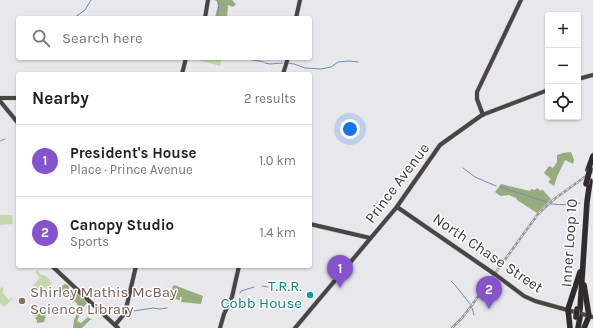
<!DOCTYPE html>
<html lang="en">
<head>
<meta charset="utf-8">
<style>
  :root { --surface:#fff; --page:#f2f2f2; --text:#202124; --muted:#757577; --line:#e0e0e0; --accent:#8554cc }
  body { margin:0; font-family:Karla,sans-serif; background:var(--page); color:var(--text) }
  .controls { position:absolute; right:12px; top:12px; display:grid; overflow:hidden; border-radius:4px; box-shadow:0 1px 3px #0004 }
  .controls button { width:36px; height:36px; display:grid; place-items:center; padding:0; border:0; border-bottom:1px solid var(--line); background:var(--surface); color:var(--text); font:20px sans-serif }
  .you { position:absolute; left:350px; top:129px; width:14px; height:14px; margin:-10px; border:3px solid #fff; border-radius:50%; background:#1a73e8; box-shadow:0 0 0 6px #1a73e833 }
  .badge { display:grid; place-items:center; width:26px; height:26px; border-radius:50%; background:var(--accent); color:#fff; font-size:13px; font-weight:700 }
  .pin { position:absolute; translate:-50% -33px; filter:drop-shadow(0 1px 2px #0008) }
  .pin::after { content:''; position:absolute; top:21px; width:14px; height:12px; background:inherit; clip-path:polygon(0 0,100% 0,50% 100%) }
  .list { margin:0; padding:0; list-style:none }
  h2 { display:flex; justify-content:space-between; align-items:center; height:52px; margin:0; padding:0 16px; font-size:17px }
  h2 small { font-size:13px; font-weight:400; color:var(--muted) }
  .list li { display:grid; grid-template-columns:26px 1fr auto; gap:12px; align-items:center; box-sizing:border-box; height:72px; padding:0 16px; border-top:1px solid var(--line) }
  .list b { display:block; font-size:15px; white-space:nowrap }
  .list p { margin:0; font-size:13px; white-space:nowrap; color:var(--muted) }
  .list em { font-size:13px; font-style:normal; color:var(--muted) }
  .icon { flex:none; width:22px; height:22px; fill:none; stroke:currentColor; stroke-width:2; stroke-linecap:round; stroke-linejoin:round }
  .map { position:relative; flex:none; width:593px; height:328px; overflow:hidden }
  .search { position:absolute; background:var(--surface); box-shadow:0 1px 3px #0004; left:16px; top:16px; width:296px; height:44px; display:flex; align-items:center; gap:10px; box-sizing:border-box; padding:0 14px; border-radius:4px; color:var(--muted); font-size:15px }
  .panel { position:absolute; background:var(--surface); box-shadow:0 1px 3px #0004; left:16px; top:72px; width:296px; height:196px; border-radius:4px }
  .map>svg:first-child { display:block }
  .green { fill:#c3d9ac }
  .forest { fill:#96ac7d }
  .lines { fill:none; stroke-linecap:round; stroke-linejoin:round }
  .stream { stroke:#6d90b6; stroke-width:1 }
  .major-casing { stroke:#c5c5c8; stroke-width:5 }
  .highway-casing { stroke:#c5c5c8; stroke-width:6 }
  .major { stroke:#484545; stroke-width:4 }
  .highway { stroke:#302c2d; stroke-width:5.5 }
  .rail-casing { stroke:#979699; stroke-width:2.5 }
  .rail { stroke:#fff; stroke-width:1; stroke-dasharray:3; stroke-linecap:butt }
  .major-bridge-casing { stroke:#c5c5c8; stroke-width:5; stroke-linecap:butt }
  .highway-bridge-casing { stroke:#c5c5c8; stroke-width:6; stroke-linecap:butt }
  .major-bridge { stroke:#484545; stroke-width:4 }
  .highway-bridge { stroke:#302c2d; stroke-width:5.5 }
  .culture-dot { fill:#0f9aa8; stroke:#fff; stroke-width:1.5 }
  .education-dot { fill:#8d6e63; stroke:#fff; stroke-width:1.5 }
  .labels { text-anchor:middle; stroke-width:3; stroke-linejoin:round; paint-order:stroke }
  .street-label { font-size:15px; fill:#3b3b3c; stroke:#fff }
  .culture-label { font-size:15px; fill:#0d838f; stroke:#fff; text-anchor:end }
  .education-label { font-size:15px; fill:#785e54; stroke:#fff; text-anchor:start }
</style>
</head>
<body>
<div class="map">
<svg width="593" height="328" viewBox="0 0 593 328">
  <rect width="100%" height="100%" fill="#e8e7eb"/>
  <!-- green -->
  <g class="green">
    <path d="M199,58h23l-2,8 -22,-6z"/>
    <path d="M0,215h12l1,9 -13,1z"/>
    <path d="M37,270l3,4 6,2 4,4 -1,2h2v-1l1,2 -1,1 -1,2 2,3h-1l-3,-3 -2,1 1,2h-2l-2,-1 1,-2 -3,2 3,4v1l-2,-2 -3,2 1,1 -2,-1 2,-3h-2v2l-3,-2 1,-2 -3,-3 1,2 -2,-1 8,-8 -5,-6z"/>
    <path d="M2,287l2,1 -1,1 1,1 -2,2 7,8 3,-3 1,1 -9,9 -4,-4v-14z"/>
  </g>
  <!-- forest -->
  <g class="forest">
    <path d="M214,0h18l4,4 -3,3 -5,-2 -1,13h-12l3,-13 -1,-4z"/>
    <path d="M571,152l3,8 -1,4 -8,-4 -8,17 -3,9 -6,-4 3,-3 -7,-6 5,-7 4,2 4,-6v-7l6,-2z"/>
    <path d="M501,184l29,7 1,-2 4,1 2,-2 4,3 1,-2 9,10 -14,14 -20,-13 -1,-2 -7,-3 -9,1 -5,-4z"/>
    <path d="M65,284l4,2v5l6,3h4l8,9 -6,7 2,3 -4,3 -2,5 4,2 7,-6 4,3h-2l-8,8h-9l1,-8 4,-8v-3l1,-1c-3,-8 -8,-11 -17,-12v2l-3,-1 -1,-2 5,-10z"/>
    <path d="M174,285l29,11 -2,8 -20,-2 1,-5h-2v3l-12,-2 -2,-1v-4l4,-2z"/>
    <path d="M50,304l1,1 -4,6 -3,11 -7,1v-3l-2,-2 3,-2h-4l-2,-2h2l5,-5 2,2 -1,4h5l-3,-2 3,-3h1l-1,-1z"/>
  </g>
  <g class="lines">
    <!-- stream -->
    <g class="stream">
      <path d="M74,18l11,-8 6,-10"/>
      <path d="M217,18c0,-6 4,-12 0,-18"/>
      <path d="M247,59l17,3"/>
      <path d="M265,63l5,1 13,-1"/>
      <path d="M288,63l6,1 11,4 16,1 10,-2 7,-5 11,-1 9,1"/>
      <path d="M0,141l5,-2"/>
      <path d="M463,168l12,9 21,9"/>
      <path d="M500,187l47,15"/>
      <path d="M551,204c10,1 19,1 29,-1"/>
      <path d="M451,281l3,3"/>
      <path d="M455,285l15,19"/>
      <path d="M262,286l6,1"/>
      <path d="M240,293l1,-2 13,-4"/>
      <path d="M472,308l2,7"/>
      <path d="M134,311l19,-3 7,1 7,-1"/>
    </g>
    <defs>
      <g id="major">
        <path d="M205,18l3,-18"/>
        <path d="M296,18l4,-18"/>
        <path d="M182,74l4,-16"/>
        <path d="M283,74l5,-16"/>
        <path d="M578,79l15,-4"/>
        <path d="M0,98h18"/>
        <path d="M0,101l18,22"/>
        <path d="M483,115l-6,-16v-7l44,-92"/>
        <path d="M397,207l96,66"/>
        <path d="M310,224l60,14"/>
        <path d="M52,266l66,62"/>
        <path d="M496,275l28,21 11,5 58,16"/>
        <path d="M115,325l10,-12 11,-47"/>
        <path d="M220,328l4,-14 8,-17 7,-31"/>
        <path d="M295,328l101,-120 44,-63 42,-30 66,-25"/>
      </g>
      <g id="highway">
        <path d="M588,170l5,-14"/>
        <path d="M580,310l7,-108 3,-21"/>
        <path d="M570,328l-2,-19 12,-37"/>
        <path d="M578,328l2,-11"/>
        <path d="M584,328l5,-12 -5,-31"/>
      </g>
    </defs>
    <!-- major casing -->
    <use href="#major" class="major-casing"/>
    <!-- highway casing -->
    <use href="#highway" class="highway-casing"/>
    <!-- major -->
    <use href="#major" class="major"/>
    <!-- highway -->
    <use href="#highway" class="highway"/>
    <defs>
      <path id="rail" d="M452,328l10,-10 10,-13 66,-91 15,-14 40,-29"/>
    </defs>
    <!-- rail casing -->
    <use href="#rail" class="rail-casing"/>
    <!-- rail -->
    <use href="#rail" class="rail"/>
    <defs>
      <path id="major-bridge" d="M493,273l3,2"/>
      <g id="highway-bridge">
        <path d="M586,184l4,-15"/>
        <path d="M576,317l1,-8"/>
      </g>
    </defs>
    <!-- major-bridge casing -->
    <use href="#major-bridge" class="major-bridge-casing"/>
    <!-- highway-bridge casing -->
    <use href="#highway-bridge" class="highway-bridge-casing"/>
    <!-- major-bridge -->
    <use href="#major-bridge" class="major-bridge"/>
    <!-- highway-bridge -->
    <use href="#highway-bridge" class="highway-bridge"/>
  </g>
  <!-- markers -->
  <circle class="culture-dot" cx="310" cy="295" r="4"/>
  <circle class="education-dot" cx="22" cy="301" r="4"/>
  <g class="labels">
    <!-- street labels -->
    <g class="street-label">
      <text transform="translate(397 183) rotate(-53)" y="5">Prince Avenue</text>
      <text transform="translate(569 243) rotate(-86)" y="5">Inner Loop 10</text>
      <text transform="translate(488 253) rotate(34)" y="5">North Chase Street</text>
    </g>
    <!-- culture labels -->
    <g class="culture-label">
      <text x="302" y="291">T.R.R.<tspan x="302" dy="17">Cobb House</tspan></text>
    </g>
    <!-- education labels -->
    <g class="education-label">
      <text x="30" y="297">Shirley Mathis McBay<tspan x="30" dy="17">Science Library</tspan></text>
    </g>
  </g>
</svg>
<div class="controls">
<button>+</button>
<button>−</button>
<button><svg class="icon" aria-label="locate" viewBox="0 0 24 24"><circle cx="12" cy="12" r="6"/><path d="M12 2v4M12 18v4M2 12h4M18 12h4"/></svg></button>
</div>
<div class="you"></div>
<div class="pin badge" style="left:340px;top:288px">1</div>
<div class="pin badge" style="left:489px;top:309px">2</div>
<div class="search"><svg class="icon" aria-label="search" viewBox="0 0 24 24"><circle cx="10" cy="10" r="6"/><path d="M15 15l6 6"/></svg>Search here</div>
<section class="panel">
<h2>Nearby<small>2 results</small></h2>
<ul class="list">
<li><span class="badge">1</span><div><b>President's House</b><p>Place · Prince Avenue</p></div><em>1.0 km</em></li>
<li><span class="badge">2</span><div><b>Canopy Studio</b><p>Sports</p></div><em>1.4 km</em></li>
</ul>
</section>
</div>
</body>
</html>
